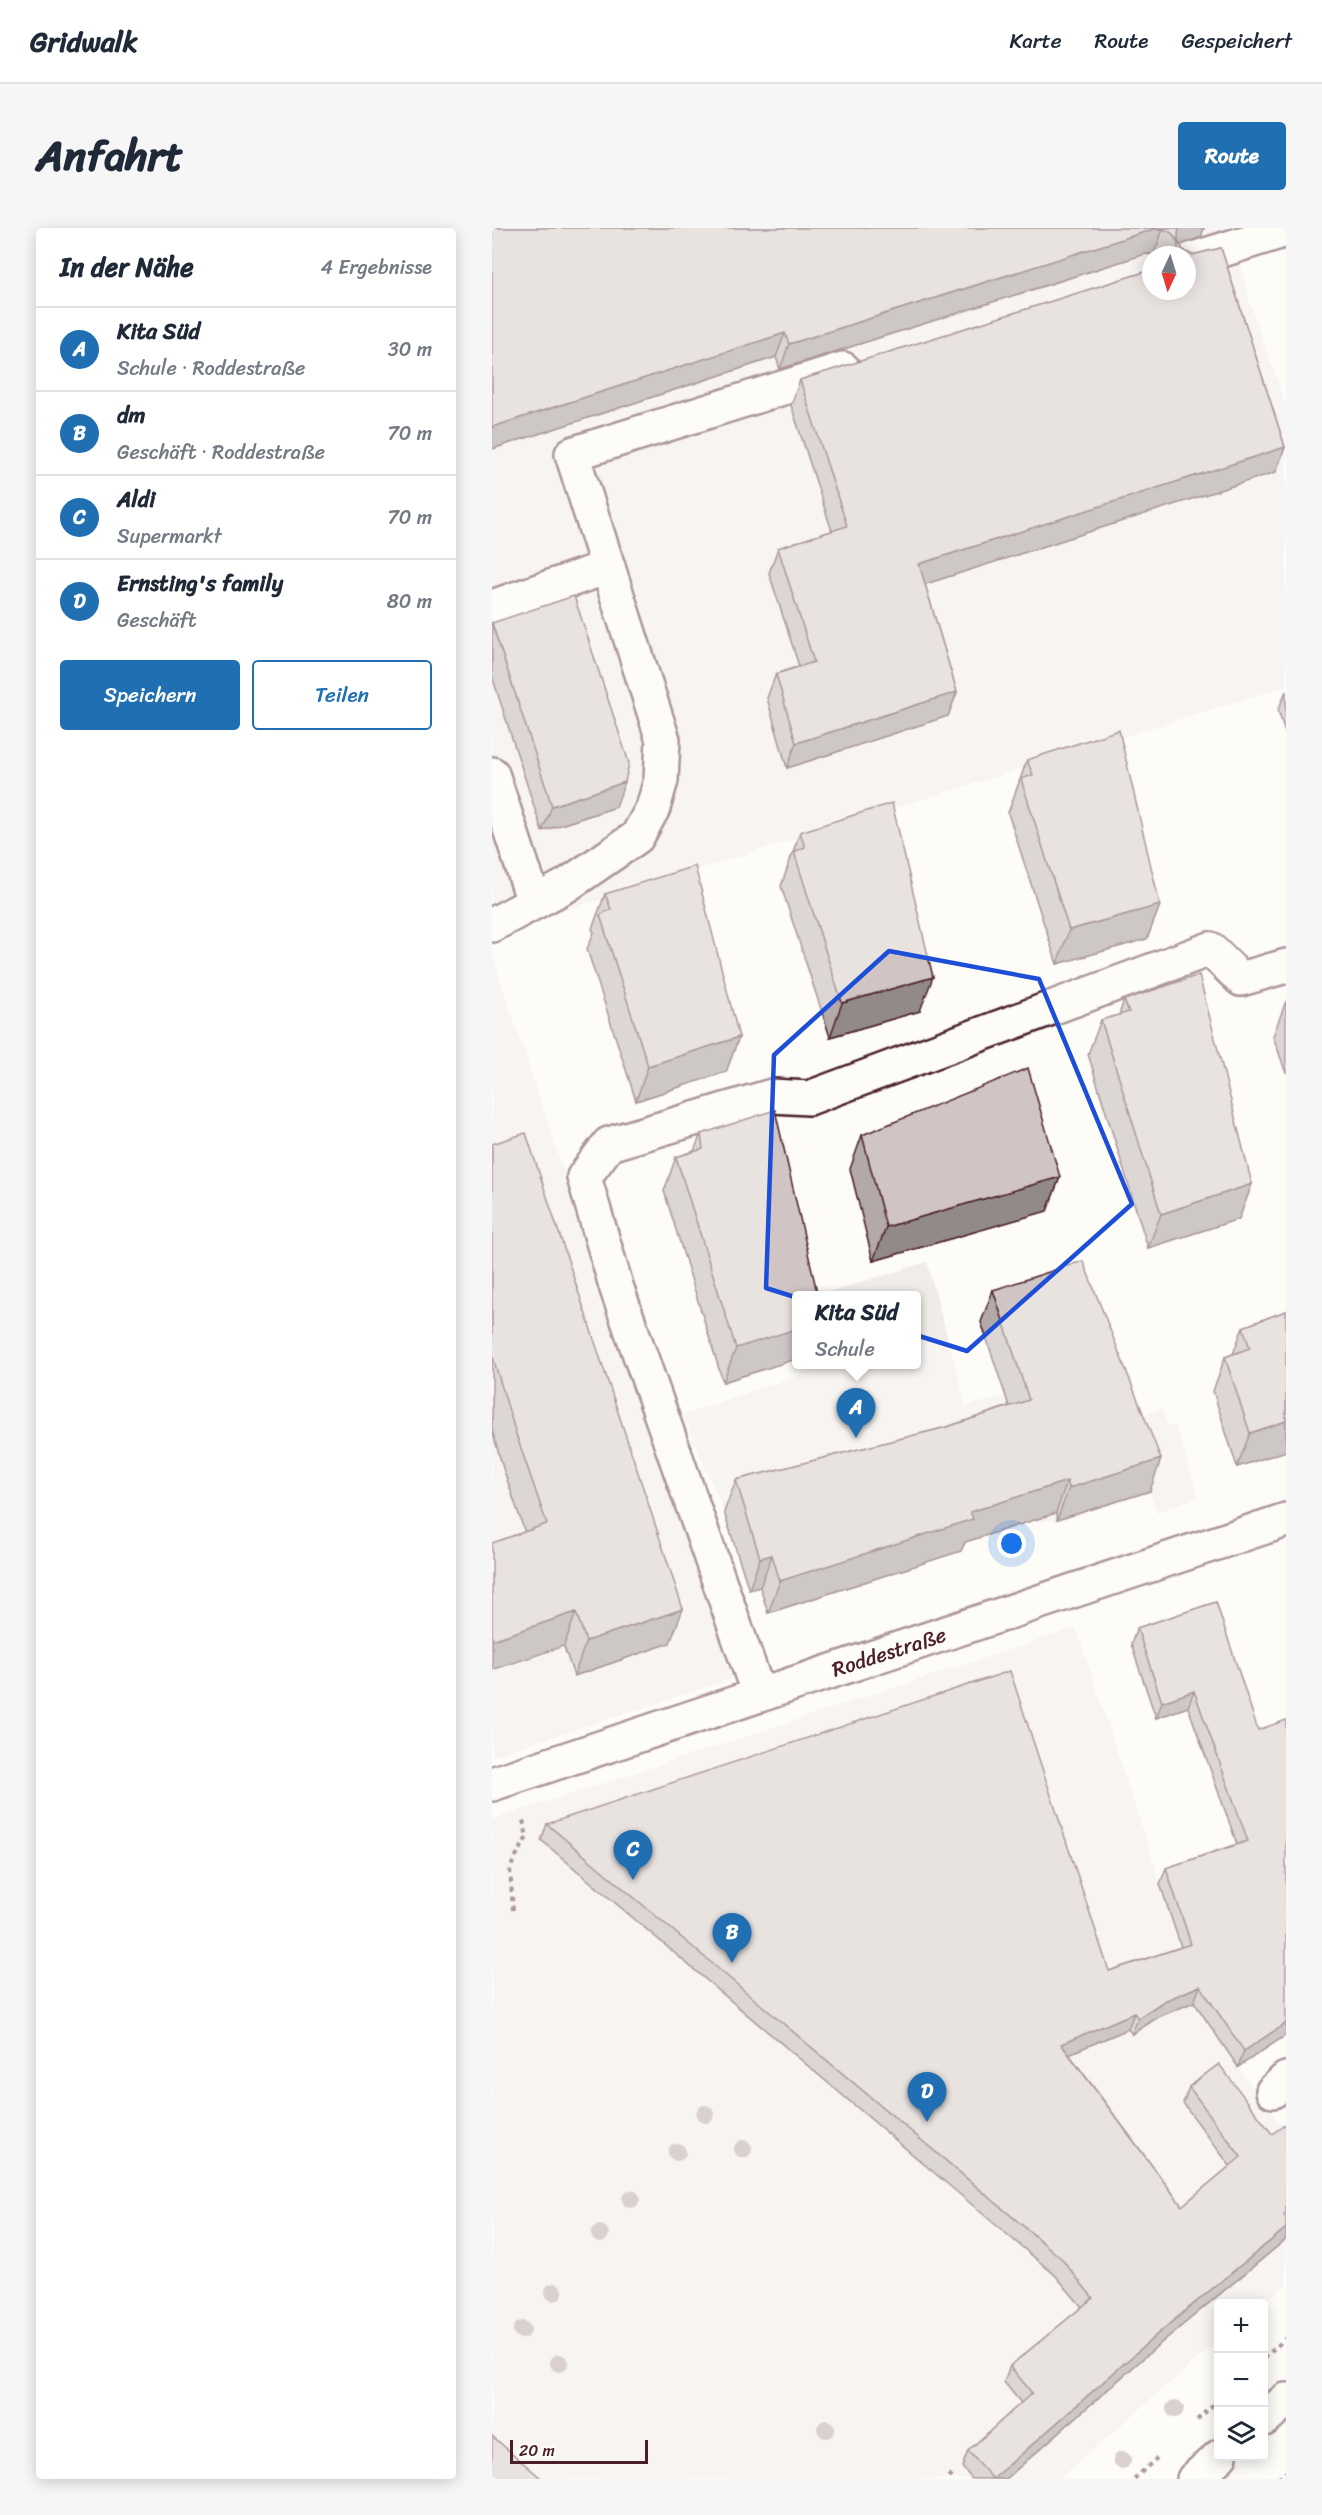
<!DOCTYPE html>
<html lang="de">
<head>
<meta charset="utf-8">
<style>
  :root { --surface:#fff; --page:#f6f6f7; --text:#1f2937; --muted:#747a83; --line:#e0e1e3; --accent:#1f6fb2 }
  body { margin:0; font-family:Sriracha,sans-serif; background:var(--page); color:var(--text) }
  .controls { position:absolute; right:18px; bottom:18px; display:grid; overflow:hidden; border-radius:6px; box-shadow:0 3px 15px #0003 }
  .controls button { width:54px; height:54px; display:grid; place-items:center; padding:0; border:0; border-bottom:2px solid var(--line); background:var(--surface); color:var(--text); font:30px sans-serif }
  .compass { position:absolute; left:650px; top:18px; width:54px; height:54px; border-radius:50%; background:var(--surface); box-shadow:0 3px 15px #0003; rotate:184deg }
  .scale { position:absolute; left:18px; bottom:15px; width:138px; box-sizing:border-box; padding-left:6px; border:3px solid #4a1f2b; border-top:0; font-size:16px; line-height:21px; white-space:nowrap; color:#4a1f2b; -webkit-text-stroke:4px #fdfcf7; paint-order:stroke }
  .you { position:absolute; left:520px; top:1316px; width:21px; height:21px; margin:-15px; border:4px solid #fff; border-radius:50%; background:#1a73e8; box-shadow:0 0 0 9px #1a73e833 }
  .badge { display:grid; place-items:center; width:39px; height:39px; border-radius:50%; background:var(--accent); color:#fff; font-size:20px; font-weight:700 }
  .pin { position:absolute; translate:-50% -50px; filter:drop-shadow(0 2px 3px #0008) }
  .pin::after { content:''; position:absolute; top:32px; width:21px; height:18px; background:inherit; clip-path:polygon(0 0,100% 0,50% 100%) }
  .popup { position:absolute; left:300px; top:1063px; width:129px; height:78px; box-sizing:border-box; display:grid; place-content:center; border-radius:6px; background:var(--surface); filter:drop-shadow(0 2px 4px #0005); font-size:20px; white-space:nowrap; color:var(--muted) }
  .popup b { font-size:22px; color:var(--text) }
  .popup::after { content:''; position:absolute; left:50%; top:100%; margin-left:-12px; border:12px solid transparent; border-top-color:var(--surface) }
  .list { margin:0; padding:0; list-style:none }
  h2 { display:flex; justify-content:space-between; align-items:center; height:78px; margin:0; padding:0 24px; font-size:26px }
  h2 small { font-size:20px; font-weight:400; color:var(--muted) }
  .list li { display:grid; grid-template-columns:39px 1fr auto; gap:18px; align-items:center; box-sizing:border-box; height:84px; padding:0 24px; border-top:2px solid var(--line) }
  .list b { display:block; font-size:22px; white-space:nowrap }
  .list p { margin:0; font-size:20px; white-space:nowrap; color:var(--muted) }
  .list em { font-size:20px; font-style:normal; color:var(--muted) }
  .actions { display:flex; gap:12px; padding:18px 24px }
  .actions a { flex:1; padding:14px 0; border:2px solid var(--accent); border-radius:6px; text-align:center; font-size:21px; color:var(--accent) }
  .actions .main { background:var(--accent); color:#fff }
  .icon { flex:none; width:33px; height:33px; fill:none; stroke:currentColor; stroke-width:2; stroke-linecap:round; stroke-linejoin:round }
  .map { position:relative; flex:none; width:794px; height:2251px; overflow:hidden; border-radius:6px }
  header { display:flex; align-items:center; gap:36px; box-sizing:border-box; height:84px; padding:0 30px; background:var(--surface); border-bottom:2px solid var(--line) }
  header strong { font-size:28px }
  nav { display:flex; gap:33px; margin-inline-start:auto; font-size:21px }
  .intro { display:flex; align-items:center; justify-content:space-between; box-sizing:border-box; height:144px; padding:0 36px }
  h1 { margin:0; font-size:42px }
  .button { padding:15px 27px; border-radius:6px; background:var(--accent); color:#fff; font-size:21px; font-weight:700 }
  main { display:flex; gap:36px; padding:0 36px }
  aside { flex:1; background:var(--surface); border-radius:6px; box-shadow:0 3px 15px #0003 }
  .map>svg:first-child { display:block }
  .built { fill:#f0ece8; fill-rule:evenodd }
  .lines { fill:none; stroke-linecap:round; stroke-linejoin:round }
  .minor-casing { stroke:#4a1f2b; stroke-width:38 }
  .path { stroke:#4a1f2b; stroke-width:4; stroke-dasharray:4.5 4.5; stroke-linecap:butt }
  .minor { stroke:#fdfcf7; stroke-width:33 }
  .tree { fill:#af9c9f }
  .wall { fill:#b3a9a9; stroke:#4a1f2b; stroke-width:1.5 }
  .shaded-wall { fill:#928a89; stroke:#4a1f2b; stroke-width:1.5 }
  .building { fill:#d0c5c4; stroke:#4a1f2b; stroke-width:1.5 }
  .marked { fill:none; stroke:#1d4ed8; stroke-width:4.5; stroke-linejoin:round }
  .labels { text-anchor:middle; stroke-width:5; stroke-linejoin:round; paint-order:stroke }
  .street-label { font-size:21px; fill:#4a1f2b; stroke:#fdfcf7 }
</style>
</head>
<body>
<header>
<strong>Gridwalk</strong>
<nav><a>Karte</a><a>Route</a><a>Gespeichert</a></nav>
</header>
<div class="intro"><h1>Anfahrt</h1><a class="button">Route</a></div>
<main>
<aside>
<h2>In der Nähe<small>4 Ergebnisse</small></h2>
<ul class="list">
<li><span class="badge">A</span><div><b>Kita Süd</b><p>Schule · Roddestraße</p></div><em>30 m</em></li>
<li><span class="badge">B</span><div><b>dm</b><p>Geschäft · Roddestraße</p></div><em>70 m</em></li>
<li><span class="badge">C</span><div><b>Aldi</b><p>Supermarkt</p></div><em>70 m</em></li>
<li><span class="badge">D</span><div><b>Ernsting's family</b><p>Geschäft</p></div><em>80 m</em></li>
</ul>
<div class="actions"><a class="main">Speichern</a><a>Teilen</a></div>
</aside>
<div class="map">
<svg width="794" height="2251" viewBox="0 0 794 2251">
  <rect width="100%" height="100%" fill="#fdfcf7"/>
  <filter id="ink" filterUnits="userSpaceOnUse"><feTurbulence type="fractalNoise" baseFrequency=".0167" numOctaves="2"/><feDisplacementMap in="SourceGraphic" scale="12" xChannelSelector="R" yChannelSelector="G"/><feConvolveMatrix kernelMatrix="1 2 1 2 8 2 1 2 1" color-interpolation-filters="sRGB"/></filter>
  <g filter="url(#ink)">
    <!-- built -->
    <g class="built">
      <path d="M0,0h740l17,73 37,104v281l-794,247zM659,27h36v36h-36z"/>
      <path d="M0,727l240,724 -240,77z"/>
      <path d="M435,1034l39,144 40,-9 116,24 39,-12 7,18 7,-3 23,73 -41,15 -8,-21 -92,29 -29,2 -60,19 -7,10 -193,62 -8,-26 -11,3 -25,-78 -41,-97 146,-50 87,-1v-68l-96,-1z"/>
      <path d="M584,1400l108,327 8,39 7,16 39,57 48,65v153l-23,18 -45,1v37l-159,138h-567v-659z"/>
    </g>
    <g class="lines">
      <defs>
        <g id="minor">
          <path d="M695,33l99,-31"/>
          <path d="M0,379l116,-40"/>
          <path d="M0,546l42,128"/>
          <path d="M0,697l75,-40 70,-48 16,-29 8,-28 2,-40 -91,-286 271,-85"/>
          <path d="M267,1467l-142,-406 -33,-112 25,-33 163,-48 37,2 401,-149 31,30 45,-13"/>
          <path d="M0,1556l794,-264"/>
          <path d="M781,1863l13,-12"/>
          <path d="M772,2191l22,-19"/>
          <path d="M702,2251l26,-23"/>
        </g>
      </defs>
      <!-- minor casing -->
      <use href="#minor" class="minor-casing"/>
      <!-- path -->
      <g class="path">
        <path d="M21,1682l-3,-42 17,-31 -5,-21"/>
        <path d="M772,2130l22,-20"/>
        <path d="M705,2192l21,-20"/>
        <path d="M457,2247l4,4"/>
        <path d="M642,2251l23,-21"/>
        <path d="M786,2251l8,-7"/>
      </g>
      <!-- minor -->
      <use href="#minor" class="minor"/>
    </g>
    <!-- trees -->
    <g class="tree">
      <circle cx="213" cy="1886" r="9"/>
      <circle cx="251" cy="1921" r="9"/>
      <circle cx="185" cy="1924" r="9"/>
      <circle cx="139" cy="1971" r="9"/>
      <circle cx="108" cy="2006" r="9"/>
      <circle cx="62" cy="2064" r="9"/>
      <circle cx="30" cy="2102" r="9"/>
      <circle cx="67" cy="2135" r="9"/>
      <circle cx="683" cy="2181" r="9"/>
      <circle cx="334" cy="2201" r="9"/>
      <circle cx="630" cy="2232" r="9"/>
    </g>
    <!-- wall -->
    <g class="wall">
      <path d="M0,0h712l-3,9 -21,8 3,5 9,5 29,-7 64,199 -9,25 -351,112 32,108 -9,24 -161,52 -20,-70 9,-24 23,-8 -30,-93 9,-25 54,-17 -41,-126 9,-25 351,-110v21h36v-36l-42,-1 -365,115 -4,-12 -284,92z"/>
      <path d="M0,395l124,184 -74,24 -50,-155z"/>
      <path d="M794,463v44l-8,-25z"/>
      <path d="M535,532l133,145 -13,34 -90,25 -49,-151z"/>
      <path d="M308,604l120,179 -90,26 -49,-151z"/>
      <path d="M113,666l134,143 -13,35 -90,29 -49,-152 7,-17 -2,-3z"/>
      <path d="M632,772l128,184 -13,35 -91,29 -60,-194 13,-34 18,-5z"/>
      <path d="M794,773v72l-13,-37z"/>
      <path d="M209,906l95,162v63l-73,23 -59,-191 12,-34 18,-6z"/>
      <path d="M370,907l198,42 -13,34 -174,50 -23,-92z"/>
      <path d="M0,916l178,499 -96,33 -71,-208 -11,-38z"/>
      <path d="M501,1062l157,201 -93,29 -1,-7 -91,29 -4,9 -193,62 -8,-26 -11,3 -25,-78 12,-32 211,-53 62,-21 -28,-84z"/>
      <path d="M794,1083v140l-49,16 -24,-76 12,-34 8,-3 10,-27z"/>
      <path d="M724,1374l70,433 -48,32 -44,-65 -36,15 -26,17 -4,-5 -59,25 113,152 48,-40 -47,-63 6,-16 30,-23 66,176 -129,107 -150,132h-34l-10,-12 6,-16 53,-48 -17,-21 6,-16 72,-59 -27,-32 -514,-435 6,-16 562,147 72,-24 -21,-63 6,-16 71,-24 -49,-137 -32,11 -25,-74 6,-16z"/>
    </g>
    <!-- shaded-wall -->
    <g class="shaded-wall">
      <path d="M688,0h24l-3,9 -23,9v-4l-3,-4z"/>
      <path d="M662,1h9l-9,25h-9l-365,115 9,-25z"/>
      <path d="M293,105l-9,24 -284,92v-22z"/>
      <path d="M793,219l-9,25 -366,117 9,-25z"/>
      <path d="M465,464l-9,24 -161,52 9,-25z"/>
      <path d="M133,554l-9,25 -74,24 10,-25z"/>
      <path d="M668,677l-13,34 -90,25 12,-34z"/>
      <path d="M441,749l-13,34 -90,26 12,-34z"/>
      <path d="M247,809l-13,35 -90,29 12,-35z"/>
      <path d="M568,949l-13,34 -174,50 13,-34z"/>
      <path d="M760,956l-13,35 -91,29 13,-34z"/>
      <path d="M304,1089v42l-73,23 13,-34z"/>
      <path d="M794,1193v30l-49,16 13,-34z"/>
      <path d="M669,1231l-11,32 -93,29 12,-32z"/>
      <path d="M575,1253l-11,32 -91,29 -4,9 -193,62 12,-32 190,-69z"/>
      <path d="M280,1327l-12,32 -11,3 11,-32z"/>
      <path d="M191,1381l-13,34 -96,33 12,-35z"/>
      <path d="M84,1384l-12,34 -72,24v-30z"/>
      <path d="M702,1463l-6,16 -32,11 6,-16z"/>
      <path d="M708,1758l-6,16 -36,15 -26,17 6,-16 26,-17z"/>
      <path d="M642,1785l-6,16 -73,31 6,-16z"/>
      <path d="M794,1795v12l-48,32 6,-16z"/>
      <path d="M794,2000v9l-1,3 -129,107 -150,132h-13l169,-149z"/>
    </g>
    <!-- building -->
    <g class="building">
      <path d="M0,0h688l-2,4v9l5,9 9,5 29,-7 64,199 -366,117 38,128 -161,51 -20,-69 38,-12 -36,-114 69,-22 -47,-146 351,-110v21h36v-36h-11l2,-4v-9l-6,-9 -9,-4h-9l-365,115 -4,-11 -293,94z"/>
      <path d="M82,368l55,167 -4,19 -73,24 -60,-183z"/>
      <path d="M627,502l41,175 -91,25 -48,-151 12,-4 -6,-15z"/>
      <path d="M400,575l41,174 -91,26 -48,-151 11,-5 -5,-15z"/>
      <path d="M203,638l44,171 -91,29 -48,-151 11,-6 -6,-15z"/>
      <path d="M707,747l53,209 -91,30 -60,-194 28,-8 -5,-12z"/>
      <path d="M536,840l32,109 -174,50 -24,-92z"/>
      <path d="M283,882l42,182 -9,4h-12v33l-60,19 -60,-191 27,-8 -2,-15z"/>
      <path d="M34,905l157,476 -97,32 -10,-29 -84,28v-97l55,-19 -31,-90 -24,-80v-210z"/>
      <path d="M591,1033l78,198 -92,29 -2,-7 -97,31 3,7 -193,62 -8,-26 -12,3 -24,-78 211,-53 82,-27 -36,-110z"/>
      <path d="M794,1083v110l-36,12 -25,-76 25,-9 -7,-21z"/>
      <path d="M724,1374l42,128 28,-10v303l-42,28 -44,-65 -36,15 -26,17 -4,-5 -73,31 121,162 59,-49 -52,-70 30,-23 53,70 14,-10v89l-2,2 2,3v10l-124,102 -169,149 -25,-28 64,-58 -22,-27 83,-68 -32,-40 -514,-434 463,-153 99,300 82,-27 -25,-76 82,-27 -54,-150 -32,11 -25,-74z"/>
      <path d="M0,2208l50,43h-50z"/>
    </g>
  </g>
  <!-- marked area -->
  <path d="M0 0H794V2251H0ZM397,723l150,28 93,225 -165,147 -201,-63 8,-233z" fill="#fdfcf7" fill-opacity=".55" fill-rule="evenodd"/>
  <path class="marked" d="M397,723l150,28 93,225 -165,147 -201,-63 8,-233z"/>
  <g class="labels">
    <!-- street labels -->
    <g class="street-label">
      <text transform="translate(397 1424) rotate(-18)" y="7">Roddestraße</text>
    </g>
  </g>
</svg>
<div class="controls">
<button>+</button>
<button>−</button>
<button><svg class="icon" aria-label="layers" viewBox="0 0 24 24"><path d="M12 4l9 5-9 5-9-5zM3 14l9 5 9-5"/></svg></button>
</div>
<svg class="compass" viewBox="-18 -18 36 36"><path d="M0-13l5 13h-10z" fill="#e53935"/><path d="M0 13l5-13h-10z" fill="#747a83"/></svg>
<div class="scale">20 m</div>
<div class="you"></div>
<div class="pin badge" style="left:364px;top:1210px">A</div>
<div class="popup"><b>Kita Süd</b>Schule</div>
<div class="pin badge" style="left:240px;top:1735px">B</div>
<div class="pin badge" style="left:141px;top:1652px">C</div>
<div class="pin badge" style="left:435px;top:1894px">D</div>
</div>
</main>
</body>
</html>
